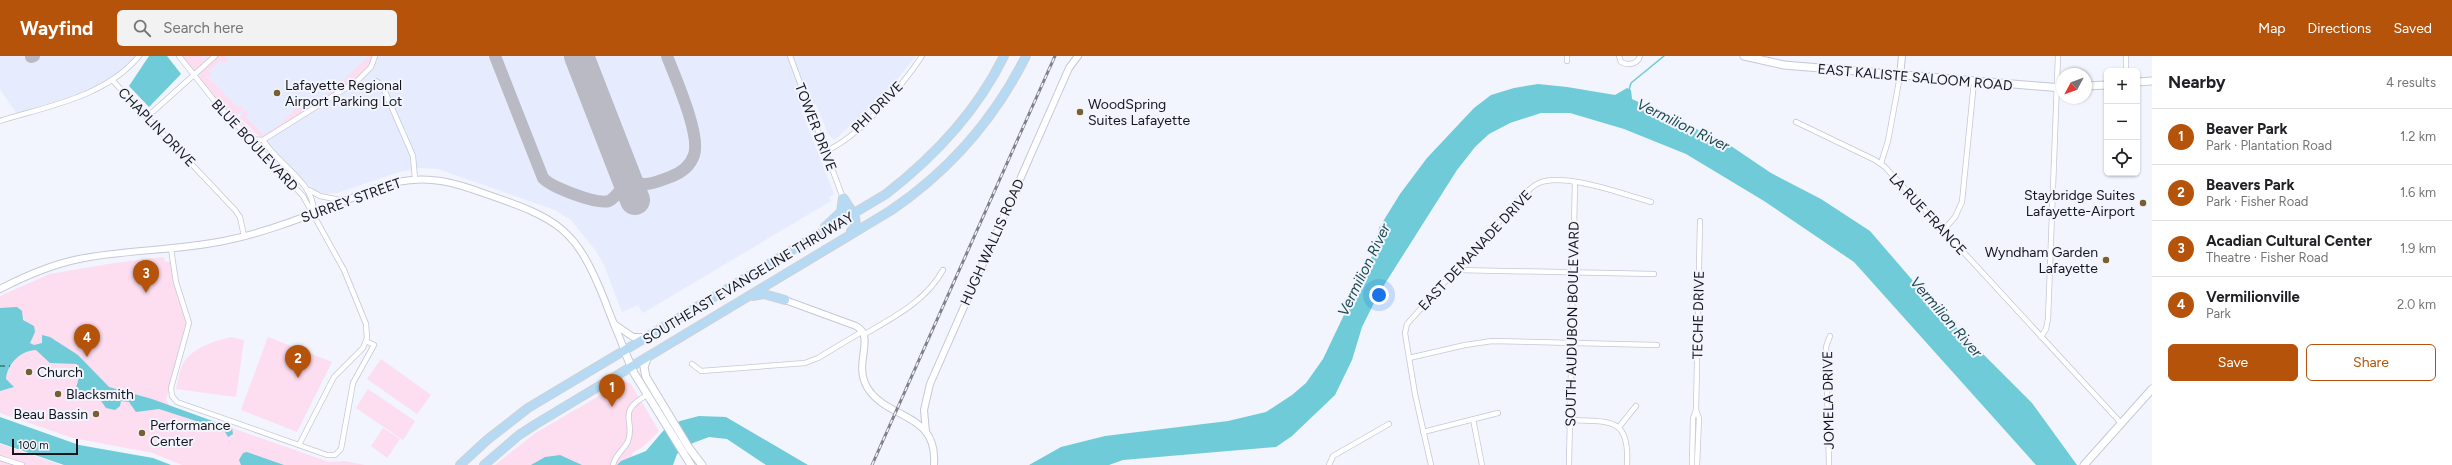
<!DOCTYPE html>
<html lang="en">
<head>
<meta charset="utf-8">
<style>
  :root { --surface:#fff; --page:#f2f2f2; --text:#202124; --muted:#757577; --line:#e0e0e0; --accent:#b45309 }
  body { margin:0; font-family:Figtree,sans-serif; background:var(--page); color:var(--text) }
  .controls { position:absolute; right:12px; top:12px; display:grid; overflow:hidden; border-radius:6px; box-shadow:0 1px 3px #0004 }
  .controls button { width:36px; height:36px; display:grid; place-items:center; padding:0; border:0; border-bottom:1px solid var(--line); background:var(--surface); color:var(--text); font:20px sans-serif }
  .compass { position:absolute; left:2056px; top:12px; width:36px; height:36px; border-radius:50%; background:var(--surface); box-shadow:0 1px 3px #0004; rotate:229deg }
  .scale { position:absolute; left:12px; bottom:10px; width:66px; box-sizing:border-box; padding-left:4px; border:2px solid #16171c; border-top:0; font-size:11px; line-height:14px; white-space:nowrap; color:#16171c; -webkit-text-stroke:3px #f2f4fe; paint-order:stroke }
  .you { position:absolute; left:1379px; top:239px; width:14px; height:14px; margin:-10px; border:3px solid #fff; border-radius:50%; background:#1a73e8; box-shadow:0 0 0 6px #1a73e833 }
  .badge { display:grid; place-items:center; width:26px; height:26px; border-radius:50%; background:var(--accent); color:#fff; font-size:13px; font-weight:700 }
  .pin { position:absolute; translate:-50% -33px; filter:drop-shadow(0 1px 2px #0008) }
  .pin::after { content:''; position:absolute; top:21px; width:14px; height:12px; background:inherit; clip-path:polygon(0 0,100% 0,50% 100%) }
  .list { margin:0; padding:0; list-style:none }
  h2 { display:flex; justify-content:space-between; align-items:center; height:52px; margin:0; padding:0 16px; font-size:17px }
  h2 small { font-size:13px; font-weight:400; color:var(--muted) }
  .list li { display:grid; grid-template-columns:26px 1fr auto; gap:12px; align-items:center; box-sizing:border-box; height:56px; padding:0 16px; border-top:1px solid var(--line) }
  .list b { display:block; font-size:15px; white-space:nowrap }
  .list p { margin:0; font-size:13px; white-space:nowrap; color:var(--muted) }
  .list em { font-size:13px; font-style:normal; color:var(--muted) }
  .actions { display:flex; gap:8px; padding:12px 16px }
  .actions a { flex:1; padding:9px 0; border:1px solid var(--accent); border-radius:6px; text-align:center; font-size:14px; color:var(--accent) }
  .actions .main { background:var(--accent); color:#fff }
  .icon { flex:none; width:22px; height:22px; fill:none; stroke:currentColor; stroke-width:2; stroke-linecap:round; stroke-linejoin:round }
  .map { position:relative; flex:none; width:2152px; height:409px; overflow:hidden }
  header { display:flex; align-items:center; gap:24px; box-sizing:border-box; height:56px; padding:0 20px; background:var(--accent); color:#fff }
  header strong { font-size:19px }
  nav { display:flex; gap:22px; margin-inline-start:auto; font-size:14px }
  .search { width:280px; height:36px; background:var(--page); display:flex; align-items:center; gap:10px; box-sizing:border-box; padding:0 14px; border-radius:6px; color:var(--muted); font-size:15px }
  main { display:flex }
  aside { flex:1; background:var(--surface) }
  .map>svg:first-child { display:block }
  .built { fill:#e6ebfd }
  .green { fill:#fdddf0 }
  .water { fill:#6ecbd7 }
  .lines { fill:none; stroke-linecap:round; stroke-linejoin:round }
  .stream { stroke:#6ecbd7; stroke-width:1.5 }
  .ferry { stroke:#204b50; stroke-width:1; stroke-dasharray:5 4; stroke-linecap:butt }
  .taxiway { stroke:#b9bac4; stroke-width:12 }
  .runway { stroke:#b9bac4; stroke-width:30 }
  .minor-casing { stroke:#c4c8d8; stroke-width:6 }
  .tertiary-casing { stroke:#c4c8d8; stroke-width:8 }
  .secondary-casing { stroke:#c4c8d8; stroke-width:9 }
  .trunk-casing { stroke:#d0d1d2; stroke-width:10 }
  .minor { stroke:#fff; stroke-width:4.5 }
  .tertiary { stroke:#fff; stroke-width:6 }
  .secondary { stroke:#fff; stroke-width:7 }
  .trunk { stroke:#b6daf4; stroke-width:8 }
  .rail-casing { stroke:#808189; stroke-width:3 }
  .rail { stroke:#f2f4fe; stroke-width:1.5; stroke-dasharray:4.5; stroke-linecap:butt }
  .poi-dot { fill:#785f30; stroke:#f2f4fe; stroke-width:1.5 }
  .labels { text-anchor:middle; stroke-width:4; stroke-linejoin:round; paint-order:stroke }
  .street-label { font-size:14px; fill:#16171c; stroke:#f2f4fe }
  .poi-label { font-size:14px; fill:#16171c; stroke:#f2f4fe; text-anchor:start }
  .water-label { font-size:15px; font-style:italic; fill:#204b50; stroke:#f2f4fe }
</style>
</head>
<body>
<header>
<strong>Wayfind</strong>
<div class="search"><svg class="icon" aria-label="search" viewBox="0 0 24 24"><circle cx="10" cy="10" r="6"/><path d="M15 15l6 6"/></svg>Search here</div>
<nav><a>Map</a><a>Directions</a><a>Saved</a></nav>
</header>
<main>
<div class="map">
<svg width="2152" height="409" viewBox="0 0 2152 409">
  <rect width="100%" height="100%" fill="#f2f4fe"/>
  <!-- built -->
  <g class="built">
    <path d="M0,0h136l-19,20 -27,14 -73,24 -17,-25z"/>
    <path d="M191,0h725l-36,44 -46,40 -6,-6 -12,-30 -15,6 33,84 -5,3 2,4 -188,112 -5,-8 -16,7 -18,-47 -8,-14 -25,-31 -16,-10 -117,-41 -17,-1 -22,4 -62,21 -10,1 -11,-3 -17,-14 -48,-50z"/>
  </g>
  <!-- green -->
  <g class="green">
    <path d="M182,0h17l4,3 9,-3 -18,16z"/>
    <path d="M217,0h8l3,3 -3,4 -5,-2 -11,10 3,4 -3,3 28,29 4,-2 2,3 -6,8 20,21 -33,-28 -26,-31 1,-6z"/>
    <path d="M370,0h2c-9,25 -35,35 -56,48z"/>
    <path d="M307,42l4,5 -15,14 -34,22 -23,-22 6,-7 3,4 -3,2 19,19 15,-10z"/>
    <path d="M164,201l1,5 6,-1 4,23 12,39 -21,77 4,6 29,15 33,7 97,34 16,-1 20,4h-183l-29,-12 -80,-15 -73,-25v-117l50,-22 64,-11z"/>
    <path d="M231,281l13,3 -8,57 -60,-8c2,-8 4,-20 8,-27 10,-15 31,-21 47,-25z"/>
    <path d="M268,281l64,25 -35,70 -56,-22z"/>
    <path d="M381,303l50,36 -14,19 -50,-35z"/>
    <path d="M624,325l7,3 28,47 -16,16 -11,6 1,12h-138l39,-31z"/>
    <path d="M368,333l47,32 -12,19 -47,-32z"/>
    <path d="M383,372l17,11 -13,19 -16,-12z"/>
    <path d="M0,388l61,21h-61z"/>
  </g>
  <!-- water -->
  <g class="water">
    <path d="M149,0h18l14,18 -32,33 -20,-21z"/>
    <path d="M1538,28l29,3 48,8 12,-7 4,2 1,9 96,45 43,29 50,26 49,32 63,73 99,99 45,62h-41l-182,-203 -90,-61 -78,-47 -62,-25 -54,-16h-29l-31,10 -21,11 -14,13 -18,23 -78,123 -17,34 -10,33 -17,35 -43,41 -16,11 -153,13 -14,5h-80l32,-18 44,-11 123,-15 38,-9 26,-17 14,-12 17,-24 49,-103 7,-28 21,-34 27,-36 47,-50 17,-13 23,-7z"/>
    <path d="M17,251l5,4 1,9 11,6 1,6 -5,11 4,2 8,-2v-8l8,2 28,18 31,32 43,12 80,29 1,6 -5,3 -4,-7 -65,-21 -23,3 -7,-10 -8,-1 -1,5 -5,4 -9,-2 -7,-10 -11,-1 -12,-9 4,-14 -3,-10 -27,-1 -14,-13c-15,0 -29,14 -30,29l8,8 -14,4v-83z"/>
    <path d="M699,360l27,1 82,48h-42l-39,-26 -18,-2 -16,6 -16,11 -4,11h-56l4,-4 25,-10 18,-21 16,-9z"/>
    <path d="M0,361l79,28 74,13 18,7h-107l-64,-22z"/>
    <path d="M247,396l37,13h-43l-2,-5 4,-7z"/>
    <path d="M560,399l22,10h-51l14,-8z"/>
  </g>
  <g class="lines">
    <!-- stream -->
    <path class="stream" d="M1629,34l2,-7 33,-27"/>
    <!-- ferry -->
    <path class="ferry" d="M0,310h10"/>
    <!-- taxiway -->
    <g class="taxiway">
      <path d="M495,0l48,122c8,9 54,27 66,23 8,-4 13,-14 18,-21 18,7 25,4 43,-3 11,-4 20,-10 24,-22 7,-20 -19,-78 -27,-99"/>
      <path d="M31,1l3,-1"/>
    </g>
    <!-- runway -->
    <path class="runway" d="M579,0l56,144"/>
    <defs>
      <g id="minor">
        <path d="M179,0l34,43 90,97 41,74 22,54 1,14 -4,10 -29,29 -35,68"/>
        <path d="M790,0l53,142"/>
        <path d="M1619,0l2,6c7,4 17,2 19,-6"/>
        <path d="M1567,5v-5"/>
        <path d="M2126,15v-15"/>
        <path d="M113,25l122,129 5,7 4,19"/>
        <path d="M376,25l6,4 31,71 2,23"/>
        <path d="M147,61l68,-61"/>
        <path d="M0,65c48,-15 105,-24 139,-65"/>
        <path d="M1796,66l79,38 10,7 236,256"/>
        <path d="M250,83l13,1 94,-59 14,-14 4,-11"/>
        <path d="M263,84c15,25 51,41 51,73"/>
        <path d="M826,95c33,-14 76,-65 96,-95"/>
        <path d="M1881,107l7,-22 12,-65"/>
        <path d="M309,134l11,6 25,5"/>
        <path d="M1943,175l12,-14 7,-15 12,-120"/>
        <path d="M171,193l5,33 13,41 -18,65 1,8 5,6 150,53h8l6,-6 12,-66 21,-38 -8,-4"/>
        <path d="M1457,214l197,4"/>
        <path d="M865,278c29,-17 61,-33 78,-64"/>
        <path d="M2041,281l5,-8 2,-10 10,-263"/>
        <path d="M1409,302l56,-13 27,-4 165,4"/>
        <path d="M692,308l9,7 104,-8 13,-5 45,-27"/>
        <path d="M1696,354l3,8 -2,47"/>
        <path d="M1473,363l9,46"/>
        <path d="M1570,364c39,2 60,-4 57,45"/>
        <path d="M1619,371l17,-21"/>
        <path d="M1423,376l75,-19"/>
        <path d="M0,402l22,7"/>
        <path d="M613,409c2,-10 11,-15 15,-24 8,-21 -13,-28 19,-46"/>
        <path d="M1329,409l4,-9 56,-32"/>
        <path d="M1431,409l-16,-71 -10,-61 2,-9 111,-123c6,-6 13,-15 21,-18 26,-11 86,12 112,19"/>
        <path d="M1569,409l6,-283"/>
        <path d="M1692,409l1,-47 3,-8 4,-189"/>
        <path d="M1829,409l-3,-118 4,-11"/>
      </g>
      <g id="tertiary">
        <path d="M1900,20l2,-20"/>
        <path d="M0,233c25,-13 50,-24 79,-30 49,-10 100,-8 149,-19 39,-8 76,-23 114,-38 18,-7 36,-16 55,-20 33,-7 59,1 89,12 73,25 90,34 119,107 6,17 14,34 20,51"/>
        <path d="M785,244l71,26c20,11 -3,37 11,61 20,34 71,24 67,78"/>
        <path d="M614,268l19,13h14"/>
        <path d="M926,376l-2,-22 6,-26 139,-316 9,-12"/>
      </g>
      <g id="secondary">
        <path d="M1744,0l40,9 278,23"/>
        <path d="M2137,26l15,-1"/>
        <path d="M2086,30l21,-1"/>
        <path d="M625,296l9,21 57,92"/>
        <path d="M648,300l-4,11 2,10 43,71 13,17"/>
        <path d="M2084,409l68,-76"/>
      </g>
      <g id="trunk">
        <path d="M844,143c5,9 19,23 7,32"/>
        <path d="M825,171l16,-15 2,-14"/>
        <path d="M753,240l11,-2 21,6"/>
        <path d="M460,409l27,-25 41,-32 358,-214c49,-38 91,-83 118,-138"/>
        <path d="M484,409l35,-30 17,-11 354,-213c59,-40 104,-91 136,-155"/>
      </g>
    </defs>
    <!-- minor casing -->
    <use href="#minor" class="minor-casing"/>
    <!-- tertiary casing -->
    <use href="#tertiary" class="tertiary-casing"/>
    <!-- secondary casing -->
    <use href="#secondary" class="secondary-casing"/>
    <!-- trunk casing -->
    <use href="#trunk" class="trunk-casing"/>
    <!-- minor -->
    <use href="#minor" class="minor"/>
    <!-- tertiary -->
    <use href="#tertiary" class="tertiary"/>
    <!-- secondary -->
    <use href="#secondary" class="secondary"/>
    <!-- trunk -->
    <use href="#trunk" class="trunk"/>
    <defs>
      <path id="rail" d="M872,409l183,-409"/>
    </defs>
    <!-- rail casing -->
    <use href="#rail" class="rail-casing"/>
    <!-- rail -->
    <use href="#rail" class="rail"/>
  </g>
  <!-- markers -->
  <g class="poi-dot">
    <circle cx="277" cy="37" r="4"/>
    <circle cx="1080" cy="56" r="4"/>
    <circle cx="2143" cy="147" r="4"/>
    <circle cx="2106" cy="204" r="4"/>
    <circle cx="29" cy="316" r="4"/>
    <circle cx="58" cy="338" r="4"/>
    <circle cx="96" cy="358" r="4"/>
    <circle cx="142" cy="377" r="4"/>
  </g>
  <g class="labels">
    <!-- street labels -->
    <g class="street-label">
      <text transform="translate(1915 21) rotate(5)" y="5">EAST KALISTE SALOOM ROAD</text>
      <text transform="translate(877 51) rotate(-45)" y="5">PHI DRIVE</text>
      <text transform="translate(157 71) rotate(46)" y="5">CHAPLIN DRIVE</text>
      <text transform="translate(816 71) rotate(69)" y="5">TOWER DRIVE</text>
      <text transform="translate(255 89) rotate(47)" y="5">BLUE BOULEVARD</text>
      <text transform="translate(351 144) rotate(-20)" y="5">SURREY STREET</text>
      <text transform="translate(1928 158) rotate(47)" y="5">LA RUE FRANCE</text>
      <text transform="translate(992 186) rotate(-66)" y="5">HUGH WALLIS ROAD</text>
      <text transform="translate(1475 194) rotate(-47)" y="5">EAST DEMANADE DRIVE</text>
      <text transform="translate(748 222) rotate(-31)" y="5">SOUTHEAST EVANGELINE THRUWAY</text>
      <text transform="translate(1698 259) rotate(-89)" y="5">TECHE DRIVE</text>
      <text transform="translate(1572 268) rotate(-89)" y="5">SOUTH AUDUBON BOULEVARD</text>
      <text transform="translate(1828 344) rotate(-91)" y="5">JOMELA DRIVE</text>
    </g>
    <!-- poi labels -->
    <g class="poi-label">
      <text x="285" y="34">Lafayette Regional<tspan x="285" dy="16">Airport Parking Lot</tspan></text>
      <text x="1088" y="53">WoodSpring<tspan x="1088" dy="16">Suites Lafayette</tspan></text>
      <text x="2135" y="144" text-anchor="end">Staybridge Suites<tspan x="2135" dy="16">Lafayette-Airport</tspan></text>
      <text x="2098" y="201" text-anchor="end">Wyndham Garden<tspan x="2098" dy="16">Lafayette</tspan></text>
      <text x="37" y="321">Church</text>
      <text x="66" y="343">Blacksmith</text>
      <text x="88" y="363" text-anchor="end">Beau Bassin</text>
      <text x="150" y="374">Performance<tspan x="150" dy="16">Center</tspan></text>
    </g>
    <!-- water labels -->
    <g class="water-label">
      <text transform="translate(1683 69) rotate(26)" y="5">Vermilion River</text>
      <text transform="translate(1364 214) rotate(-64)" y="5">Vermilion River</text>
      <text transform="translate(1946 261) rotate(49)" y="5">Vermilion River</text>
    </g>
  </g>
</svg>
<div class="controls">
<button>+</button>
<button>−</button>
<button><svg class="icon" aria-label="locate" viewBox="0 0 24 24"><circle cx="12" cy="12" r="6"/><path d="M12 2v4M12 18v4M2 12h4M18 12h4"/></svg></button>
</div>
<svg class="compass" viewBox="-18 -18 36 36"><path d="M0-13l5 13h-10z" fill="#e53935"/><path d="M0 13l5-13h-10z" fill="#757577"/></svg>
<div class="scale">100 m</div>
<div class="you"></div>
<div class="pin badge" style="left:612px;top:351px">1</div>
<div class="pin badge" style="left:298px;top:322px">2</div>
<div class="pin badge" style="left:146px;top:237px">3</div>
<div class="pin badge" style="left:87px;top:301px">4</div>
</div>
<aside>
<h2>Nearby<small>4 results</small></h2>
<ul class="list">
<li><span class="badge">1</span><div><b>Beaver Park</b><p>Park · Plantation Road</p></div><em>1.2 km</em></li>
<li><span class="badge">2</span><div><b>Beavers Park</b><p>Park · Fisher Road</p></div><em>1.6 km</em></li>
<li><span class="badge">3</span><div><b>Acadian Cultural Center</b><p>Theatre · Fisher Road</p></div><em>1.9 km</em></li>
<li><span class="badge">4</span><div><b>Vermilionville</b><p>Park</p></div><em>2.0 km</em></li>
</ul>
<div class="actions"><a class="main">Save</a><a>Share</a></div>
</aside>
</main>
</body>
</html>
